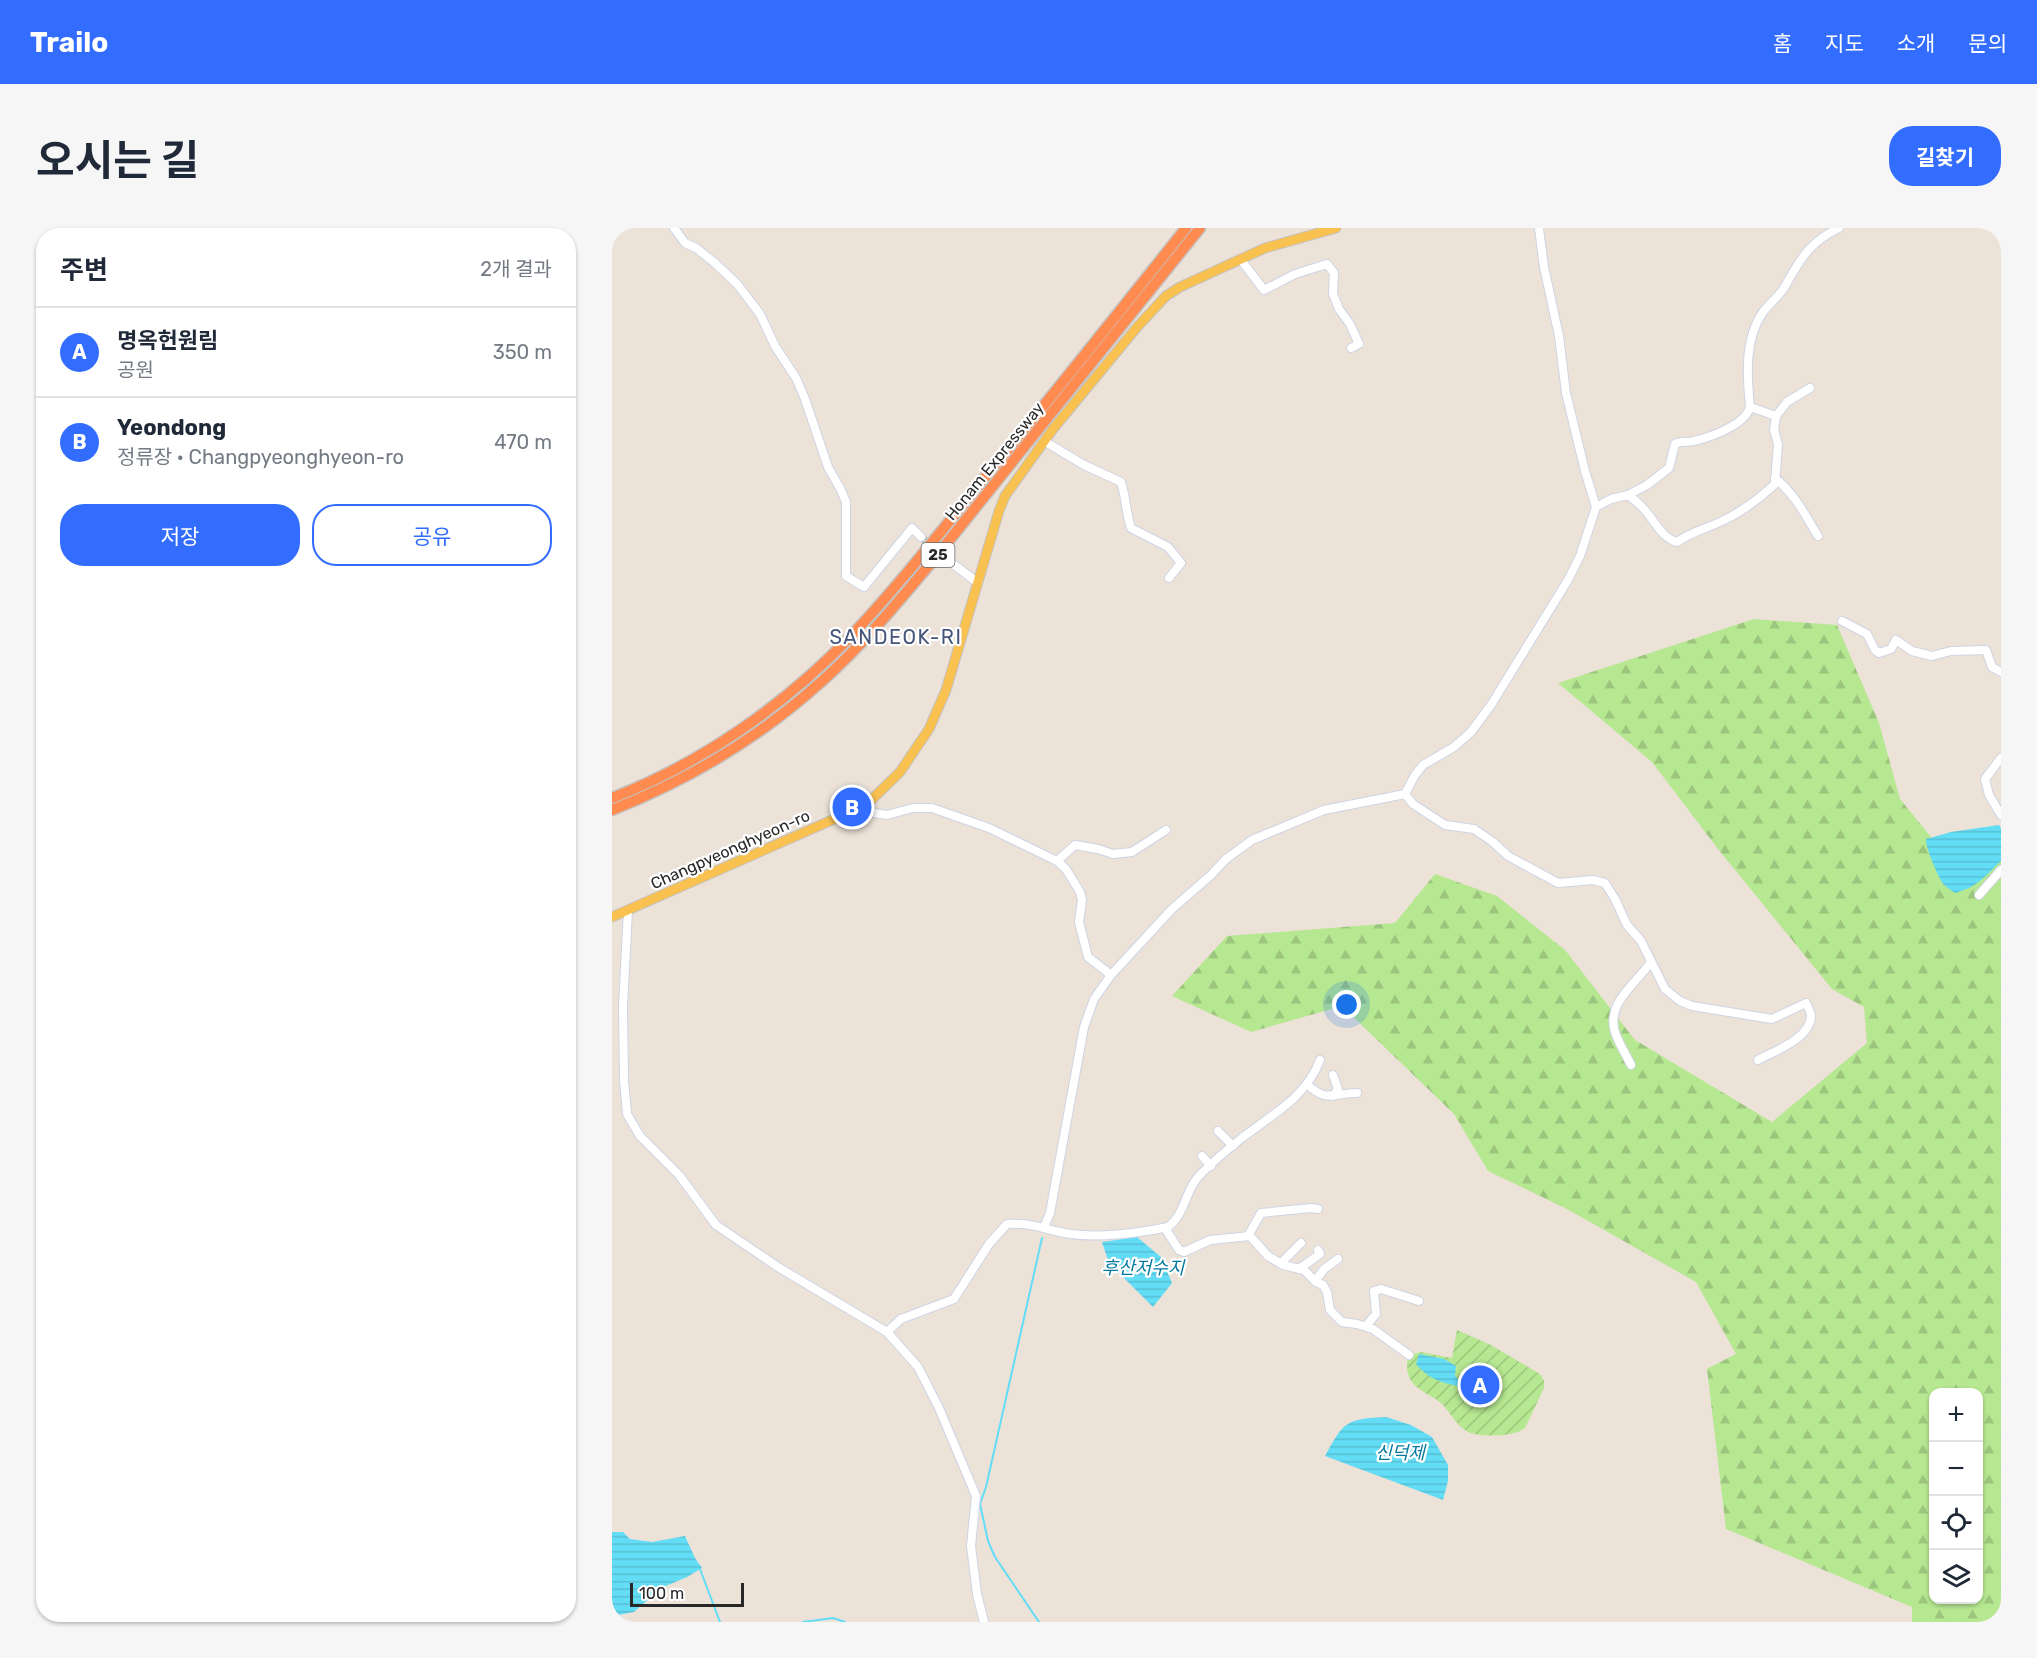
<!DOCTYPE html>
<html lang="ko">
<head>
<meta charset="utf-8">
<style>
  :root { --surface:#fff; --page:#f6f6f7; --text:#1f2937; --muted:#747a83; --line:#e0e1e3; --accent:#326dff }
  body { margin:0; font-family:Rubik,"Noto Sans KR",sans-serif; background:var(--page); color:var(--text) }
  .controls { position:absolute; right:18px; bottom:18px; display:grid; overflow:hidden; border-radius:12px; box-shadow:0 2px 4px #0004 }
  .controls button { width:54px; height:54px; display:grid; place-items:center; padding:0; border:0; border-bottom:2px solid var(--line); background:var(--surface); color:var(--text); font:30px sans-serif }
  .scale { position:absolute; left:18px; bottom:15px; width:114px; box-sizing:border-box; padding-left:6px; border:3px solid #282828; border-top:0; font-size:16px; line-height:21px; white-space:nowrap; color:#282828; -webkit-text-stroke:4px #fff; paint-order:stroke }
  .you { position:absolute; left:735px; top:777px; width:21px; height:21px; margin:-15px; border:4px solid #fff; border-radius:50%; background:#1a73e8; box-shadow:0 0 0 9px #1a73e833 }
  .badge { display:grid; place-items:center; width:39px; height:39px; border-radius:50%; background:var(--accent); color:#fff; font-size:20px; font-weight:700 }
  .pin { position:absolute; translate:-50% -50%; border:3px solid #fff; box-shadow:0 2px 6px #0006 }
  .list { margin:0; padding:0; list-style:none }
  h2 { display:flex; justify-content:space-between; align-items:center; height:78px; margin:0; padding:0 24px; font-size:26px }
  h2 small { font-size:20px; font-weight:400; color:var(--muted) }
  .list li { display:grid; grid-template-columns:39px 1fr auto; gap:18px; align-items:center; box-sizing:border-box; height:90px; padding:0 24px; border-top:2px solid var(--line) }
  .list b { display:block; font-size:22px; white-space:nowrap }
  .list p { margin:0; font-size:20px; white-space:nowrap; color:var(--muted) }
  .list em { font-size:20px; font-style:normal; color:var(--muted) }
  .actions { display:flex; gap:12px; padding:18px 24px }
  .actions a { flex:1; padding:14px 0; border:2px solid var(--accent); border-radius:24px; text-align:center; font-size:21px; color:var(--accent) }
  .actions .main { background:var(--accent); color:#fff }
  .icon { flex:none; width:33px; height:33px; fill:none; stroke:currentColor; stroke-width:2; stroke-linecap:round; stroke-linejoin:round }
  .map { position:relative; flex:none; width:1389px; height:1394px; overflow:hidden; border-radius:24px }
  header { display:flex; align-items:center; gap:36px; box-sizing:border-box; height:84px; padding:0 30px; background:var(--accent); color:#fff }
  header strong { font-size:28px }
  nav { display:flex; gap:33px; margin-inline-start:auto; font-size:21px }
  .intro { display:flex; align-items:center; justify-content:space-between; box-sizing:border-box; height:144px; padding:0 36px }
  h1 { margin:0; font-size:42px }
  .button { padding:15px 27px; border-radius:24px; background:var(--accent); color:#fff; font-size:21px; font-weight:700 }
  main { display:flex; gap:36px; padding:0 36px }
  aside { flex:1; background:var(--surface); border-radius:24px; box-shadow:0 2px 4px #0004 }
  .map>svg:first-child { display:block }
  .forest { fill:url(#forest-firs); fill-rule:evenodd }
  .garden { fill:url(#garden-furrows) }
  .water { fill:url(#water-rules) }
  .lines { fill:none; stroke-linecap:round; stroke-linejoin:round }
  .stream { stroke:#63ddf6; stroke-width:2 }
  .minor-tunnel { stroke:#c5bdb5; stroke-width:8; stroke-dasharray:8 4; stroke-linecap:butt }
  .minor-casing { stroke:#ced4e3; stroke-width:10 }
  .major-casing { stroke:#c3c3c3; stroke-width:11 }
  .highway-casing { stroke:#c3c3c3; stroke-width:13 }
  .minor { stroke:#fff; stroke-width:8 }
  .major { stroke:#f9c150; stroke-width:9 }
  .highway { stroke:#ff8b50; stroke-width:10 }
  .labels { text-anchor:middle; stroke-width:4.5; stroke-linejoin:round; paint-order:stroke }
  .shield { fill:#fff; stroke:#686868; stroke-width:1.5 }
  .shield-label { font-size:15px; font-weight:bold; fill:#282828 }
  .street-label { font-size:16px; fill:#282828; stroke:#fff }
  .water-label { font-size:18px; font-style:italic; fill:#057a9f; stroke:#fff }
  .quarter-label { font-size:20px; letter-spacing:1.5px; fill:#46557b; stroke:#fff }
</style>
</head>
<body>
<header>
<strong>Trailo</strong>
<nav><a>홈</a><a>지도</a><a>소개</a><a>문의</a></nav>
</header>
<div class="intro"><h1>오시는 길</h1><a class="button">길찾기</a></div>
<main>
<aside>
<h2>주변<small>2개 결과</small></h2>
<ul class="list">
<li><span class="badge">A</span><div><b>명옥헌원림</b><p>공원</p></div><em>350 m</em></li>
<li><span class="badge">B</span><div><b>Yeondong</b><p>정류장 · Changpyeonghyeon-ro</p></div><em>470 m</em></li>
</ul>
<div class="actions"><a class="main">저장</a><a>공유</a></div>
</aside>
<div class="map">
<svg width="1389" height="1394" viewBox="0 0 1389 1394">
  <defs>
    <pattern id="forest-firs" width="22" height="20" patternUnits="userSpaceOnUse" patternTransform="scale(1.5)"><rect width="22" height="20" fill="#b6e791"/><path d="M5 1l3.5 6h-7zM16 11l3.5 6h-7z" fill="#9cc67d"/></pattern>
    <pattern id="garden-furrows" width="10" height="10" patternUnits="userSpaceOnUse" patternTransform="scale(1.5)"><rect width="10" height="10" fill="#b6e791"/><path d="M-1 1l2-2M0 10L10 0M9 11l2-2" fill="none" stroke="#9cc67d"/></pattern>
    <pattern id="water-rules" width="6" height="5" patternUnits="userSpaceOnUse" patternTransform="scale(1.5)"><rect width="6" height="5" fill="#63ddf6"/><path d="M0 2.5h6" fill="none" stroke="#56bed3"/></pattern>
  </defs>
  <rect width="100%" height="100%" fill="#ece2d8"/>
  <!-- forest -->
  <path class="forest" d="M1142,391l83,6 42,98 21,76 62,76 39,-39v786h-89v-15l-186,-78 -19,-160 29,-15 -40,-72 -129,-73 -79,-38 -34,-57 -112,-108 -91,26 -79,-36 55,-60 168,-13 40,-49 62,22 68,54 70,90 137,82 95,-79 -3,-36 -32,-18 -114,-140 -66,-87 -94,-79zM1322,1164h44v208h-44z"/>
  <!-- garden -->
  <path class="garden" d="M845,1102l34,15 49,29 4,7v7l-19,40c-10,9 -42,9 -54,5 -13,-4 -20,-20 -29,-29 -8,-8 -24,-13 -30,-22 -6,-8 -6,-19 -3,-27l12,-3 31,6z"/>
  <!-- water -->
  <g class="water">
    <path d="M1387,597l2,3v33c-18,17 -22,25 -46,32 -4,-3 -9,-6 -12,-9 -5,-8 -18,-37 -17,-45l25,-7z"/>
    <path d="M525,1009l24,20 11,26 -19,24 -44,-44 -7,-21z"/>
    <path d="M807,1126l25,5 12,7 -1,10 3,3v7c-18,-4 -29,-7 -42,-22z"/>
    <path d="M774,1189l25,8 21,12 16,28v16l-5,19 -118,-44c19,-35 21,-37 61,-39z"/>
    <path d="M0,1304h11l7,7 22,3 33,-6 10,22 7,10 -15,9 -26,11 -27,24 -22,4z"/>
  </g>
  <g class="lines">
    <!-- stream -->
    <g class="stream">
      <path d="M88,1341l20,53"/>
      <path d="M191,1394l30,-4 12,4"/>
      <path d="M427,1394l-44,-65 -7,-16 -8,-37 6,-17 56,-249"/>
    </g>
    <!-- minor-tunnel -->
    <path class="minor-tunnel" d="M309,309l27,23"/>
    <defs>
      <g id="minor">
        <path d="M62,0l11,15 11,5 19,15 23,22 22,29 15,32 21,32 9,21 23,68 13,23 5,12v74l18,11 48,-59 9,9"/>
        <path d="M629,32l23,30 31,-16 32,-10 7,9 -1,21 6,15 11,15 9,20 -8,4"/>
        <path d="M1138,179l26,9"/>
        <path d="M432,213l40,24 37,17c5,15 5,31 10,46l37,19 13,16 -12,15"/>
        <path d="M1163,250c20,16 30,37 43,58"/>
        <path d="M1016,267c5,4 11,8 15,13 11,11 18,30 34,34 14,-10 28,-13 43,-20 22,-10 38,-22 55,-38l3,-40 -4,-14 2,-14 11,-14 23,-14"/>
        <path d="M984,279l15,-8 17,-4 19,-10 22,-17 6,-24c7,-4 12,-1 19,-3 17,-4 51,-16 56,-34 -3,-31 -6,-68 13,-95 6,-8 15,-15 21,-24 16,-28 24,-45 55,-60"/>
        <path d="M336,332l30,23"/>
        <path d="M1230,393l25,13 8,16 4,3 12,-4 5,-9 16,11 20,5 19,-5 35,-1 6,17 9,5"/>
        <path d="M1389,530l-16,21 4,16 12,20"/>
        <path d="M793,566l8,10 32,21 29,4 19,13 15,14 50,27 35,-3 12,3 10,16 12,26 14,16 24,48 15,12 12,5 80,13 34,-16c2,4 5,9 5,13 -1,23 -37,35 -53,44"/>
        <path d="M254,577l8,8 13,2 26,-7h19l57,20 68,33 18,-16 23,4 15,5 19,-2 34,-22"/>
        <path d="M445,633l9,8 14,23 2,8 -3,22 9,35 23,18"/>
        <path d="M1367,667l22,-25"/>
        <path d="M16,682l-5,97 1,73 3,34 13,22 39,39 37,50 62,42 109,65 31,35 21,41 37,88 -5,50 6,48 7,28"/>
        <path d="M1019,837c-5,-10 -11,-20 -15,-30 -12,-31 19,-50 35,-73"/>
        <path d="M695,856c19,19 27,9 50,9"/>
        <path d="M721,868l5,-7 -5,-14"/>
        <path d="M606,903l15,15"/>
        <path d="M590,928l9,10"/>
        <path d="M432,999l6,-14 34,-186 10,-28 17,-24 61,-66 39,-34 15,-16 26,-19 72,-30 81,-16 10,-19 8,-10 31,-18 17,-15 20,-27 77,-125 12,-24 16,-49 -11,-36 -19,-78 -7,-57 -15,-69 -5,-39"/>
        <path d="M553,1000l14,22 5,2 26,-12 40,-4 18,20 15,9 21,5 12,12 7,3 4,7 3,18 12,12 15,2 16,5 36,26"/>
        <path d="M636,1008l13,-23 50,-5 7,1"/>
        <path d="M669,1035l20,-20"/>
        <path d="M687,1041l21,-15 -2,-4"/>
        <path d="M703,1053l9,-12 14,-10"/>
        <path d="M754,1098l10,-12 -2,-23 7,-2 38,12"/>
        <path d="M275,1104l14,-13 53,-20 35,-55 18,-20c26,-2 41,7 64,10 27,4 70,-1 97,-7 16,-11 17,-35 30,-50 13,-14 30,-28 45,-40 29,-22 64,-41 77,-77"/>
      </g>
      <path id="major" d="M0,689l254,-112 34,-33 29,-43 17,-39 53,-179 6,-15 48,-67 85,-103 28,-30 14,-9 85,-39 71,-20"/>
      <g id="highway">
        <path d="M0,570c90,-35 173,-93 239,-162 48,-51 91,-106 135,-160 68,-82 134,-165 200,-248"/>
        <path d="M0,582c76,-30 148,-73 209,-128 42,-37 78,-81 114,-124l265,-330"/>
      </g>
    </defs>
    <!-- minor casing -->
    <use href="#minor" class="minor-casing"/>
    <!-- major casing -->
    <use href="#major" class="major-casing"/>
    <!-- highway casing -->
    <use href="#highway" class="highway-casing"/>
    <!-- minor -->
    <use href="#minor" class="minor"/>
    <!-- major -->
    <use href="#major" class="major"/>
    <!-- highway -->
    <use href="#highway" class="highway"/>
  </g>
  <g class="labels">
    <!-- shield labels -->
    <rect class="shield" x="309.5" y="315" width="33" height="24" rx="4.5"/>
    <g class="shield-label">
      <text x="326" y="332">25</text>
    </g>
    <!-- street labels -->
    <g class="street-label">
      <text transform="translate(382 233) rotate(-51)" y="6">Honam Expressway</text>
      <text transform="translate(118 621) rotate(-24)" y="6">Changpyeonghyeon-ro</text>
    </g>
    <!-- water labels -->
    <g class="water-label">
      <text x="531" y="1046">후산저수지</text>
      <text x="788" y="1231">신덕제</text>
    </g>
    <!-- quarter labels -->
    <g class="quarter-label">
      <text x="284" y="416">SANDEOK-RI</text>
    </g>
  </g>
</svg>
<div class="controls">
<button>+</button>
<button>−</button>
<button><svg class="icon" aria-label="locate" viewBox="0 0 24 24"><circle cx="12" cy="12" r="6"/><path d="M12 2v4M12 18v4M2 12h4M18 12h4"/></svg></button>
<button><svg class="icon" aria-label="layers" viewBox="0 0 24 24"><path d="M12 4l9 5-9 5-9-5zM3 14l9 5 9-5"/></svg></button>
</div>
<div class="scale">100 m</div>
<div class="you"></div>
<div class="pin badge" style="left:868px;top:1157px">A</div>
<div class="pin badge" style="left:240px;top:579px">B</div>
</div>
</main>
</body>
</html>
